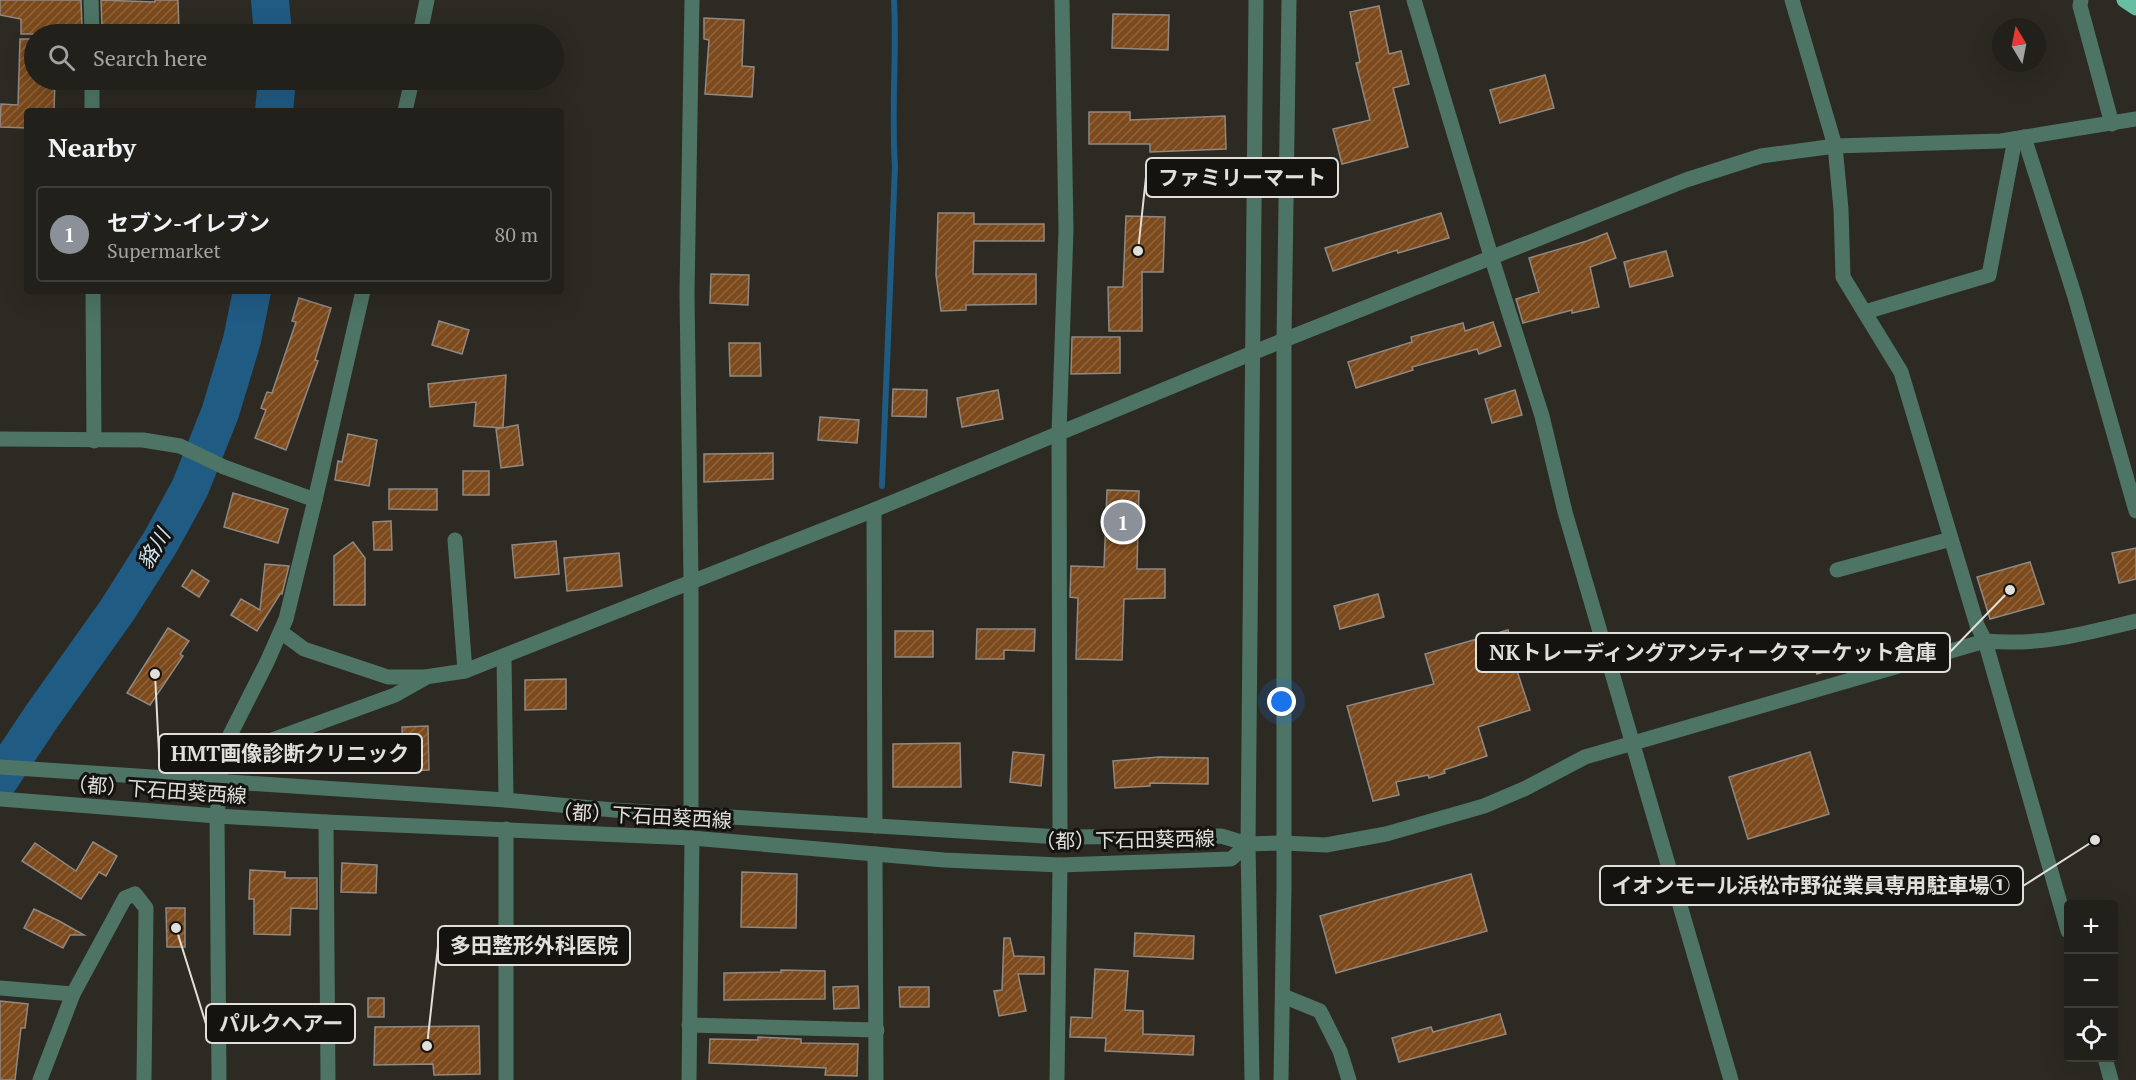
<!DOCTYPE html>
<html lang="en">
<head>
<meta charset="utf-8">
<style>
  :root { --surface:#21201a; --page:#292823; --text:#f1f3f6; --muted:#a2a3a2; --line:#3e3e39; --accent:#8c9099 }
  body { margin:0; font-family:"PT Serif","Noto Sans JP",serif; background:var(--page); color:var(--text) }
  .controls { position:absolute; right:18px; bottom:18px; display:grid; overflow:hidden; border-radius:6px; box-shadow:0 6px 24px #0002 }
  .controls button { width:54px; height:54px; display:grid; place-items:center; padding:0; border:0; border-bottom:2px solid var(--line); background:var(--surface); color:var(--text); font:30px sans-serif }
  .compass { position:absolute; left:1992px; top:18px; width:54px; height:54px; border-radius:50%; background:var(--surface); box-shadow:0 6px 24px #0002; rotate:350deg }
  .you { position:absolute; left:1282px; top:702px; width:21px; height:21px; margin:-15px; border:4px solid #fff; border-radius:50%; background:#1a73e8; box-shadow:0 0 0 9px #1a73e833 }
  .badge { display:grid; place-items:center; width:39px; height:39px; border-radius:50%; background:var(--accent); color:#fff; font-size:20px; font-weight:700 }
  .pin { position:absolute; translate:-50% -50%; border:3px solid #fff; box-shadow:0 2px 6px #0006 }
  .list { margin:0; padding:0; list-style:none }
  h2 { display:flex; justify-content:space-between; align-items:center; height:78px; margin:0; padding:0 24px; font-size:26px }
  h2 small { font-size:20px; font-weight:400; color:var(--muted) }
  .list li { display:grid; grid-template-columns:39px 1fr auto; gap:18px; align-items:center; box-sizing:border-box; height:96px; margin:0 12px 12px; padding:0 12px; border:2px solid var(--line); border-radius:6px }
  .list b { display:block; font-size:22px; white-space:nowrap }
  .list p { margin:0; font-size:20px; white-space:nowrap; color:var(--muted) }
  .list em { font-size:20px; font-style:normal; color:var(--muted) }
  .icon { flex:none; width:33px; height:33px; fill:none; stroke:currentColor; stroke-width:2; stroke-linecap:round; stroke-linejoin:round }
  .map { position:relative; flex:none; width:2136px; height:1080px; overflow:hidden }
  .search { position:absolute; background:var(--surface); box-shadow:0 6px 24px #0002; left:24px; top:24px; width:540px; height:66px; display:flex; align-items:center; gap:15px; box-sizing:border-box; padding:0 21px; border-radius:33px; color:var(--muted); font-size:22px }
  .panel { position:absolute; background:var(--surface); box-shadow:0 6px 24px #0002; left:24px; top:108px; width:540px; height:186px; border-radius:6px }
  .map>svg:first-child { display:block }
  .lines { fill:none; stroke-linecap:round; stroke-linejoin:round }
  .stream { stroke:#205b84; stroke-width:6 }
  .river { stroke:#205b84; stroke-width:38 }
  .building { fill:url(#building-hatch); stroke:#918882; stroke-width:1.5 }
  .minor { stroke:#4d7465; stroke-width:15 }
  .major { stroke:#68bea0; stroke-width:15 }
  .labels { text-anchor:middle; stroke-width:6; stroke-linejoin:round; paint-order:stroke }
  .street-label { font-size:20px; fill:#e0dfda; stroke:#14130f }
  .water-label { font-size:21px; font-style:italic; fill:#d5e7f6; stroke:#14130f }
  .leader { fill:none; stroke:#e0dfda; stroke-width:2 }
  .callout-dot { fill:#e0dfda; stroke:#14130f; stroke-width:2 }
  .callout { fill:#14130f; stroke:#e0dfda; stroke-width:2 }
  .callout-label { font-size:21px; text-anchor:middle; font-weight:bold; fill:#e0dfda }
</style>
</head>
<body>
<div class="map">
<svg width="2136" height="1080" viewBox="0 0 2136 1080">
  <defs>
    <pattern id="building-hatch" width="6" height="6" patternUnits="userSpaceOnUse" patternTransform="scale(1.5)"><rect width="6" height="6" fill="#7c4a1c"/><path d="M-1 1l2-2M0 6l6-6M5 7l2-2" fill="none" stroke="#8e643c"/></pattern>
  </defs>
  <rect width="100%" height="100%" fill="#2c2a22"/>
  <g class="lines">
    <!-- stream -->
    <path class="stream" d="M882,486l13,-320c-4,-55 2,-111 -1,-166"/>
    <!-- river -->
    <g class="river">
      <path d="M270,0l3,34"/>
      <path d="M274,111l3,-31"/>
      <path d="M0,779l42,-63 76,-107 43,-68 29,-53 30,-75 22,-73 10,-49"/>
    </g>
  </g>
  <!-- building -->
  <g class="building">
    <path d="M0,0h81l1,26h-14v8h-47v-15l-21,-4z"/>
    <path d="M101,0l54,2v-2h23l1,31h-50v-4h-27z"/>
    <path d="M1379,6l10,48 12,-3 8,33 -16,4 15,59 -66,17 -9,-35 37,-9 -14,-57 4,-1 -10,-50z"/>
    <path d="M1113,14l56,1 -1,35 -56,-2z"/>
    <path d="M704,18l40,2 -2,46 12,1 -2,30 -47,-3 4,-54 -5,-1z"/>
    <path d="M20,39h14v41h21l-1,31h-27v17l-27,-1 1,-23 17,1z"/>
    <path d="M1545,75l9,33 -54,15 -10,-33z"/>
    <path d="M1089,112h41v8l95,-4 1,33 -76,3v-8h-61z"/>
    <path d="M938,213h36v11h70v17h-70l-1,33h63v30l-70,1v5l-25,1 -5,-36z"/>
    <path d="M1441,213l8,25 -51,15 -1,-3 -64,21 -8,-23z"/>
    <path d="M1126,216l39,1 -2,55h-21v59h-33l-1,-44h15z"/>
    <path d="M1607,233l9,25 -26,9 9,40 -27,6v-3l-49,13 -7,-24 23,-7 -10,-34 58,-17z"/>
    <path d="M1666,251l7,25 -43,11 -6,-25z"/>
    <path d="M711,274l38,1 -1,30 -38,-2z"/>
    <path d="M299,298l32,10 -16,52 3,1 -32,89 -31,-12 11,-28 -5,-2 6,-16 5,1 24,-71 -4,-1z"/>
    <path d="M439,321l30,9 -7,24 -30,-9z"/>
    <path d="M1493,322l8,24 -22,8 -2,-5 -65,18 1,3 -57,18 -8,-26 64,-20 -1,-5 52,-14 2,8z"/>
    <path d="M1072,337h48v36l-49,1z"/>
    <path d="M729,343h31l1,33h-31z"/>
    <path d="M506,375l-3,53 -29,-2 2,-24 -46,5 -2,-23z"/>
    <path d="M893,389l34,1 -1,27 -34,-1z"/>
    <path d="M998,390l5,29 -41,8 -5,-29z"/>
    <path d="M1515,390l7,25 -30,8 -7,-24z"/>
    <path d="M820,417l39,3 -2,23 -39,-3z"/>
    <path d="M518,425l5,40 -22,3 -5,-39z"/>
    <path d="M348,434l29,6 -8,46 -34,-6 3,-19 4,1z"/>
    <path d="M773,453v26l-69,3v-28z"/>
    <rect x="463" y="471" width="26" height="24"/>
    <path d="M389,489h48v21l-48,-1z"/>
    <path d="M1107,490l32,1 -2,78h28v29l-41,1 -2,61 -46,-1 2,-61 -8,-1 1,-31 33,1z"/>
    <path d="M233,493l55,16 -10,34 -54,-16z"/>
    <path d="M391,521l1,29h-18l-1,-28z"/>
    <path d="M556,541l3,33 -44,4 -3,-33z"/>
    <path d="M353,542l12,16v47h-31v-49z"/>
    <path d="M2136,548v31l-17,4 -7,-30z"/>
    <path d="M619,553l3,33 -55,5 -3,-33z"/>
    <path d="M2030,562l14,42 -54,15 -13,-42z"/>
    <path d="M265,564l24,2 -7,28h-2l-23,37 -26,-16 10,-16 19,11z"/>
    <path d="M192,570l17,11 -10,16 -17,-11z"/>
    <path d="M1378,594l6,23 -44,12 -6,-23z"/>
    <path d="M168,628l21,13 -9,13 3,2 -33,49 -23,-12z"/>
    <path d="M977,629h58l-1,22 -30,-1v9h-28z"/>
    <path d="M1508,630l10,38h-2l14,42 -52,17 9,29 -43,14 1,3 -16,5 -1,-3 -32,7 3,13 -26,6 -26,-95 87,-22 -9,-30z"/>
    <rect x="895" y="631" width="38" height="26"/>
    <path d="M1876,633l6,21 -65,20 -7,-21z"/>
    <path d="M566,679v30l-41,1v-30z"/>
    <path d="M428,726l1,44 -26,1 -1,-44z"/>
    <path d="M960,743l1,44h-68v-43z"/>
    <path d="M1013,752l31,3 -3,31 -31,-4z"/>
    <path d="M1810,752l19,62 -81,25 -19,-62z"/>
    <path d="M1159,757l49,1v26l-58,-1v3l-35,2 -2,-27z"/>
    <path d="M93,842l24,14 -11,20 -7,-4 -18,27 -59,-38 13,-18 41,28z"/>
    <path d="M342,863l35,2 -1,28 -35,-1z"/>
    <path d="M250,870l35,2v6h32v31l-26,-1 -1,27 -36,-1v-35h-5z"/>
    <path d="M742,872l55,2 -1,54 -55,-1z"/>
    <path d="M1471,874l16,57 -151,42 -16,-57z"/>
    <path d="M166,908h19v39h-18z"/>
    <path d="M34,909l25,12 25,14h-14l-7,13 -39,-20z"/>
    <path d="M1135,933l59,3 -1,23 -59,-3z"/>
    <path d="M1004,938h6l4,18 30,1v17h-26l8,37 -27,5 -5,-25 8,-1z"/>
    <path d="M1095,969l33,2 -3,39 18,1v23l51,2 -1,19 -88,-4 1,-13 -36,-1 1,-20 21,1z"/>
    <path d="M781,970l44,1v28l-101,1v-27l57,-1z"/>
    <path d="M858,986l1,22 -25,1 -1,-22z"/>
    <path d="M899,987h30v20h-29z"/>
    <rect x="368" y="998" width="16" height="19"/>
    <path d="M0,1001l28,3 -3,24h-4l-6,52h-15z"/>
    <path d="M1500,1014l6,20 -107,28 -7,-24 39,-11 2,5z"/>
    <path d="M479,1026l1,48 -46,1 -1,-11 -59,1 1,-38z"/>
    <path d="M758,1037l43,2v4l57,1 -1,32 -32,-1 1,-7 -117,-5 1,-24 48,1z"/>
  </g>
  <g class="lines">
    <!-- minor -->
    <g class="minor">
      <path d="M91,0l1,34"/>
      <path d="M1414,0l77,256 51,160 23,96 166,568"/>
      <path d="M1792,0l43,146 6,63 2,68 58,95 76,253 8,16 83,290"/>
      <path d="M2081,0l-1,6 32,118"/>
      <path d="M420,34l7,-34"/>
      <path d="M92,80v31"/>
      <path d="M405,111l7,-31"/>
      <path d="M2024,137l51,160 61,214"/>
      <path d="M93,291l1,150"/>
      <path d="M1865,312l124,-37 26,-136"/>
      <path d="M0,439l143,1 37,6 44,21 91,33"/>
      <path d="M874,510l1,316"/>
      <path d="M455,540l10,131"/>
      <path d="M1837,570l114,-31"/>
      <path d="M281,632l23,17 84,28h37l40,-6 409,-161 410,-170 402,-160 75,-24 74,-10 166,-5 135,-22"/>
      <path d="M504,656l2,144"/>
      <path d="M272,740l123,-45 30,-17"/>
      <path d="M0,767l506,33 108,10 446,27 161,-1 27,8 35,-1 43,2 60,-11 98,-28 40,-17 61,-32 400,-116c56,5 97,-7 151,-20"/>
      <path d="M0,799l217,17 109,6 366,16 252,22 116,5 171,-6 17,-15"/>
      <path d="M691,815v-234l-4,-287 5,-294"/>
      <path d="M326,822l2,258"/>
      <path d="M506,829v251"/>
      <path d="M1060,837l-1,-404 7,-203 -4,-230"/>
      <path d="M875,854l1,226"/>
      <path d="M0,988l73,6"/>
      <path d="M1283,996l37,15 20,40 9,29"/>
      <path d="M689,1025l188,5"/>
      <path d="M2105,1058l6,22"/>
      <path d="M40,1080l33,-86 52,-96 10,-4 11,14 -2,172"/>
      <path d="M219,1080l-2,-264 5,-60 6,-17 39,-77 19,-43 29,-119 48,-209"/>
      <path d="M689,1080l3,-242"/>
      <path d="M1057,1080l3,-215"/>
      <path d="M1252,1080l-4,-236 8,-844"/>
      <path d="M1281,1080l3,-193v-547l5,-340"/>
    </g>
    <!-- major -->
    <path class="major" d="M2124,0l12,8"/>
  </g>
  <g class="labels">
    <!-- street labels -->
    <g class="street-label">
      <text transform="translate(157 790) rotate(4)" y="7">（都）下石田葵西線</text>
      <text transform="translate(642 816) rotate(3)" y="7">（都）下石田葵西線</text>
      <text transform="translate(1125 840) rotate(-1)" y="7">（都）下石田葵西線</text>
    </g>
    <!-- water labels -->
    <g class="water-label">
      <text transform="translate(154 549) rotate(-59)" y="7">貉川</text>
    </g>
  </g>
  <!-- callouts -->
  <path class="leader" d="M1138 251L1146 177M2010 590L1950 652M155 674L159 753M2095 840L2023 886M427 1046L438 946M176 928L206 1024"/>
  <g class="callout-dot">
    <circle cx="1138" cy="251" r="6"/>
    <circle cx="2010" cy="590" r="6"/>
    <circle cx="155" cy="674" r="6"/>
    <circle cx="2095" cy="840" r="6"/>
    <circle cx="427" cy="1046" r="6"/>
    <circle cx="176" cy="928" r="6"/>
  </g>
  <g class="callout">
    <rect x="1146" y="158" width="192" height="39" rx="6"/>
    <rect x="1476" y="633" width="474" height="39" rx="6"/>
    <rect x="159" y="734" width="263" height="39" rx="6"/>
    <rect x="1600" y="866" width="423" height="39" rx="6"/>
    <rect x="438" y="926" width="192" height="39" rx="6"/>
    <rect x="206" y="1004" width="149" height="39" rx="6"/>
  </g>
  <g class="callout-label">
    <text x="1242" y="185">ファミリーマート</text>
    <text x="1713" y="660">NKトレーディングアンティークマーケット倉庫</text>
    <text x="290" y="761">HMT画像診断クリニック</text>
    <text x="1811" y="893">イオンモール浜松市野従業員専用駐車場①</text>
    <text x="534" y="953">多田整形外科医院</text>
    <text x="281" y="1031">パルクヘアー</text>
  </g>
</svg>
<div class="controls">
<button>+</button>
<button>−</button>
<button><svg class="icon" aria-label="locate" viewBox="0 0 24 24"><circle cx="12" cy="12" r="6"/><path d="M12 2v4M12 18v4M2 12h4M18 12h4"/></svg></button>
</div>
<svg class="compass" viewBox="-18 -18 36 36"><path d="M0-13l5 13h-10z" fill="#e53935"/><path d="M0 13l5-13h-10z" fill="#a2a3a2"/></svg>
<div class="you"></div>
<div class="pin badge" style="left:1123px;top:522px">1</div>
<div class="search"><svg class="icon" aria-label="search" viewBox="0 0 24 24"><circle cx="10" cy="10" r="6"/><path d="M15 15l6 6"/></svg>Search here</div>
<section class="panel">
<h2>Nearby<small></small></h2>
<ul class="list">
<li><span class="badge">1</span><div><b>セブン-イレブン</b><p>Supermarket</p></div><em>80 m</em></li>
</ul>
</section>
</div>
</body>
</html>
